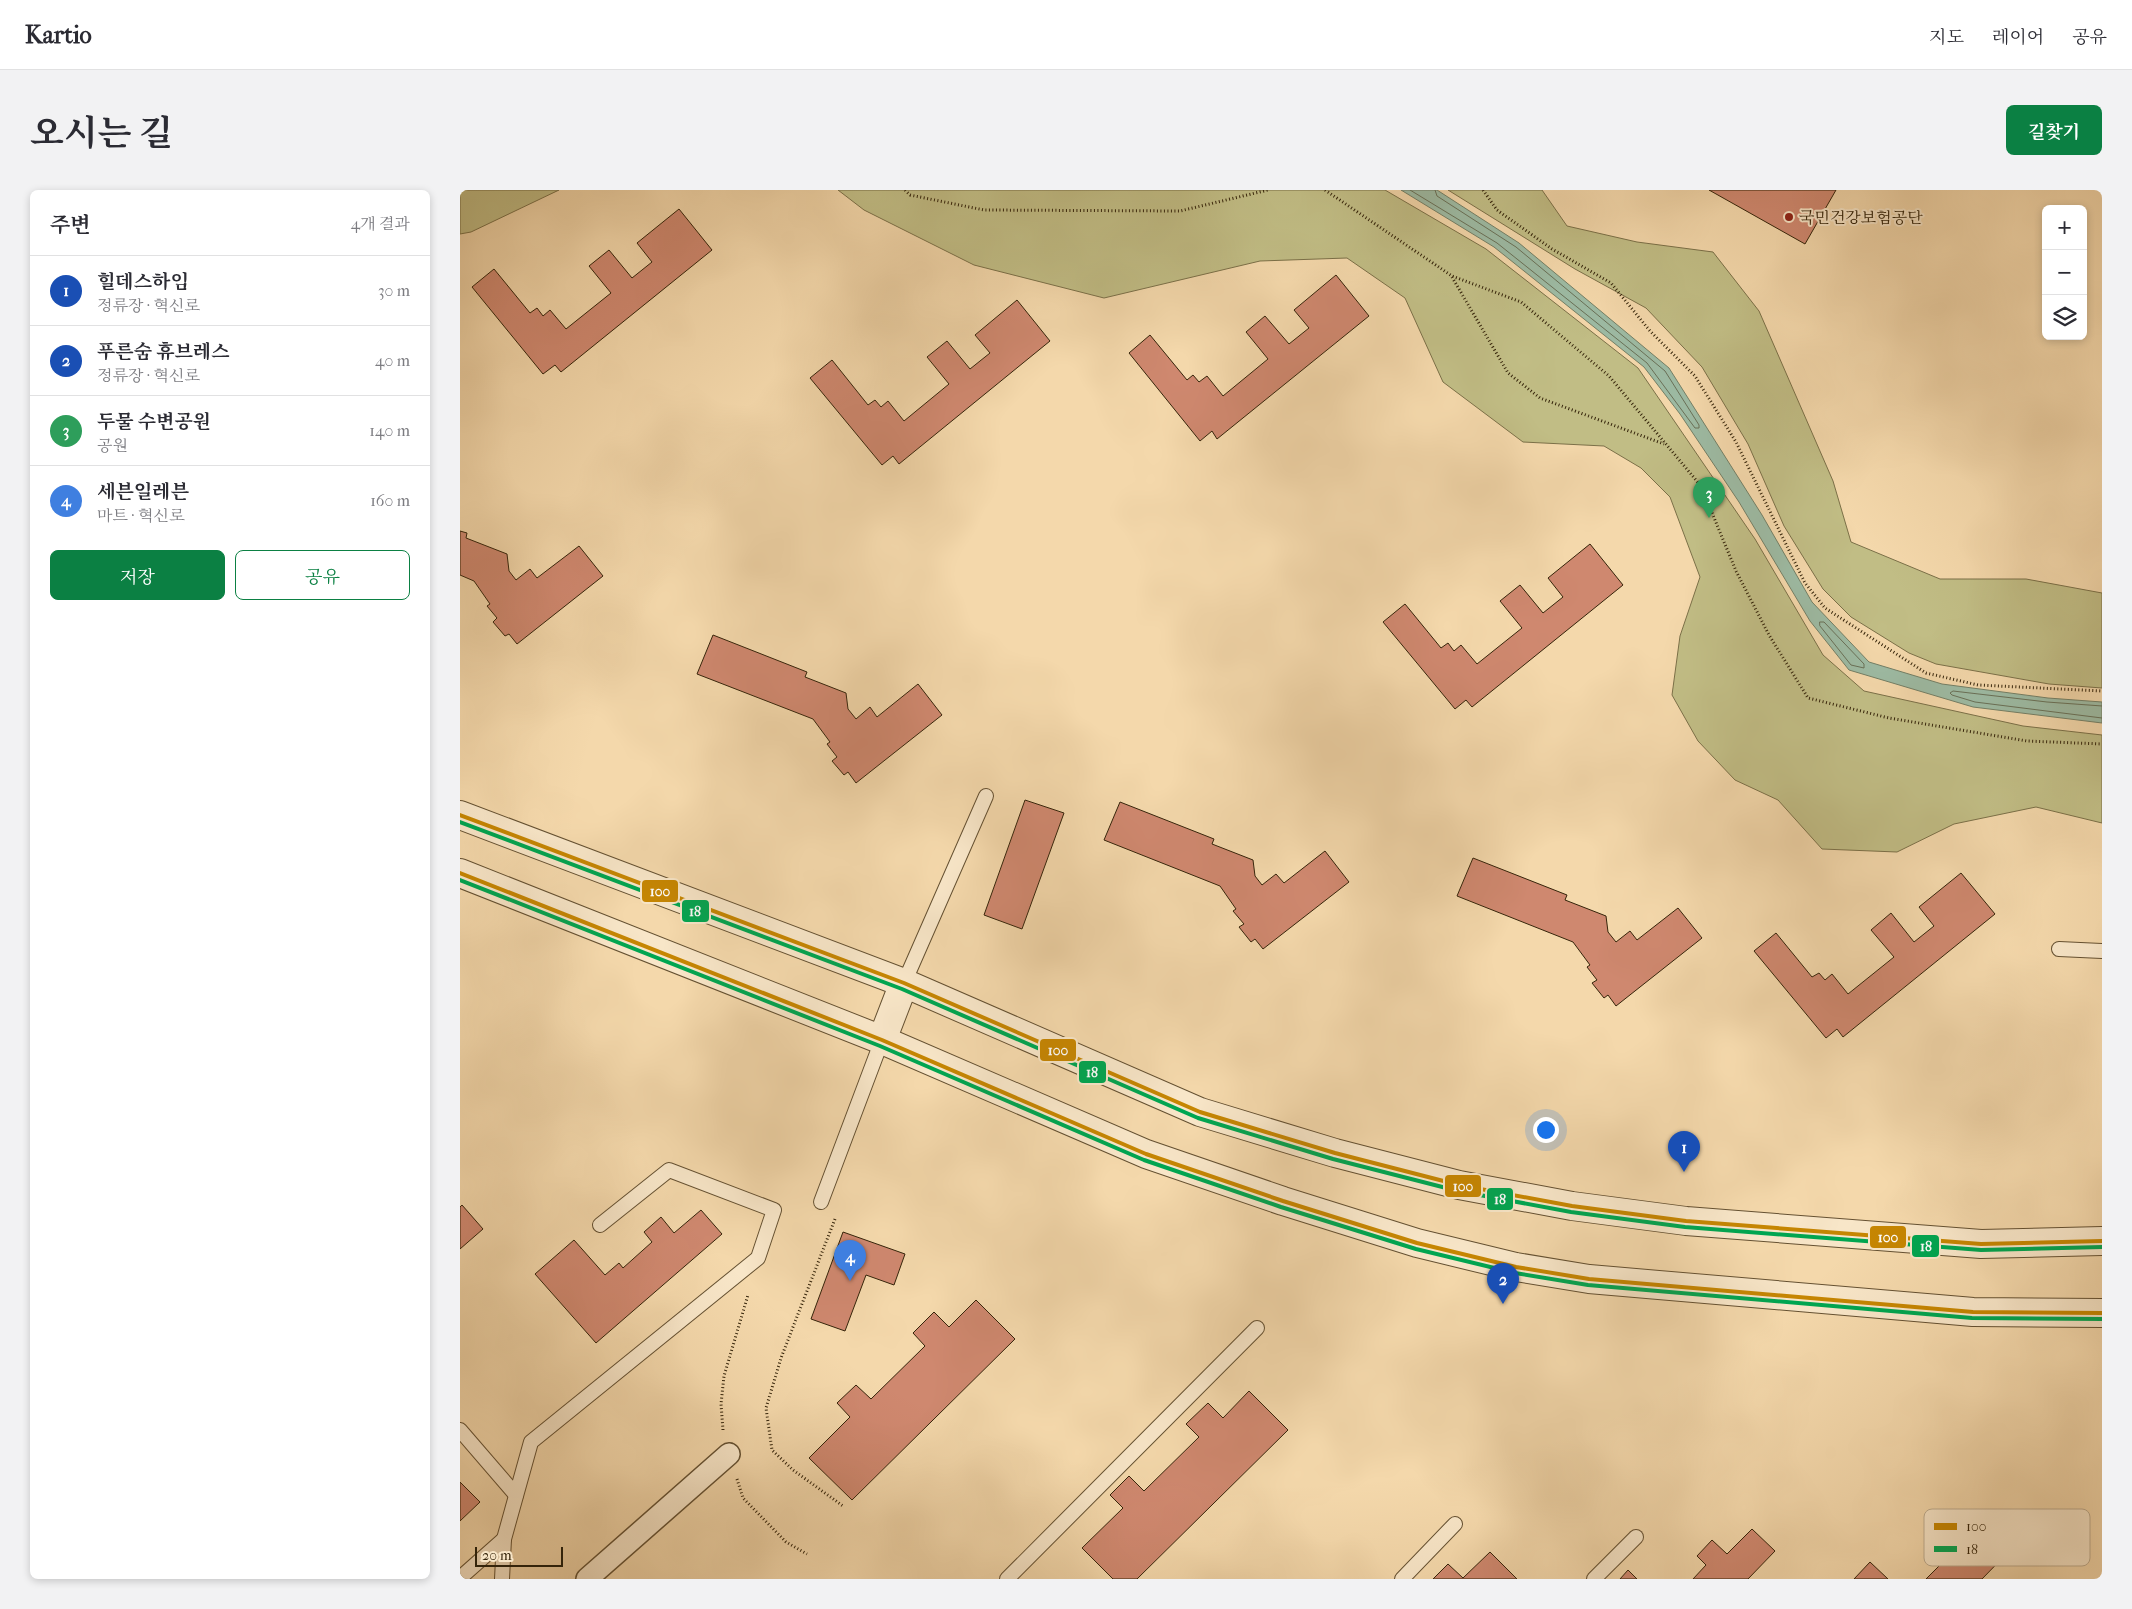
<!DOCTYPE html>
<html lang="ko">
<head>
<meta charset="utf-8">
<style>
  :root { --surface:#fff; --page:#f2f2f3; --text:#2b2b33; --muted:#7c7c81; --line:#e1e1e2; --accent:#0b8043 }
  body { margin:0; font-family:"IM FELL French Canon","Noto Serif KR",serif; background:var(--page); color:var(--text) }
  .controls { position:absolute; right:15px; top:15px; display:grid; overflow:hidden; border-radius:8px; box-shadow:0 2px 8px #0003 }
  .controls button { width:45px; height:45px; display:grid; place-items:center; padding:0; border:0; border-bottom:1px solid var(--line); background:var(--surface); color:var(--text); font:25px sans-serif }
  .scale { position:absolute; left:15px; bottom:12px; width:88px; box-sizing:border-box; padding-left:5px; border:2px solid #35240a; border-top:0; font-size:14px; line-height:18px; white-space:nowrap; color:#35240a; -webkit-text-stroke:4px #f8e6c8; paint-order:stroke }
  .you { position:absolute; left:1085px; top:939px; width:18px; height:18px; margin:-12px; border:4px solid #fff; border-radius:50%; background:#1a73e8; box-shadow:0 0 0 8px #1a73e833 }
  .badge { display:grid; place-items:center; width:32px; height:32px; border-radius:50%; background:var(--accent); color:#fff; font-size:16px; font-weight:700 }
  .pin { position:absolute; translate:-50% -41px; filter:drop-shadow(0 1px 2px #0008) }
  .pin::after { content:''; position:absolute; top:26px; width:18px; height:15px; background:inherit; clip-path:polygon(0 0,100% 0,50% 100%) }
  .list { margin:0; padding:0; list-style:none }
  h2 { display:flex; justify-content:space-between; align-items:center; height:65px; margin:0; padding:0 20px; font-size:21px }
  h2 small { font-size:16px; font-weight:400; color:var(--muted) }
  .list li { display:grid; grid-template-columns:32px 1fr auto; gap:15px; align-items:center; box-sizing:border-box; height:70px; padding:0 20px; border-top:1px solid var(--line) }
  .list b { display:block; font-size:19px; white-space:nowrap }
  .list p { margin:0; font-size:16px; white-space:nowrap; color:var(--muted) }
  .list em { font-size:16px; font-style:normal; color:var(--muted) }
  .actions { display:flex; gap:10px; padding:15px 20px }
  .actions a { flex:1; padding:11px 0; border:1px solid var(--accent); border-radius:8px; text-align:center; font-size:18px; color:var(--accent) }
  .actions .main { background:var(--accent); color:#fff }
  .icon { flex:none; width:28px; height:28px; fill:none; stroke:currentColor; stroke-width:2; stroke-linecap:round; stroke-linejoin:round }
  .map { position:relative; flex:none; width:1642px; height:1389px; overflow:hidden; border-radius:8px }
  header { display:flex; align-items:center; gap:30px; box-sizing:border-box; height:70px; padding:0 25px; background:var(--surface); border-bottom:1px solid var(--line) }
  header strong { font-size:24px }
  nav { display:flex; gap:28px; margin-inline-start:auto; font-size:18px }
  .intro { display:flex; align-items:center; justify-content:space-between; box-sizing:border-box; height:120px; padding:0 30px }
  h1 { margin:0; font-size:35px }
  .button { padding:12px 22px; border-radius:8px; background:var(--accent); color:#fff; font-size:18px; font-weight:700 }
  main { display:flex; gap:30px; padding:0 30px }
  aside { flex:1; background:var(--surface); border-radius:8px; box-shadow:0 2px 8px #0003 }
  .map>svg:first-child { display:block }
  .green { fill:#c1bd85; stroke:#7b7048 }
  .water { fill:#9dbba4; stroke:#737f66 }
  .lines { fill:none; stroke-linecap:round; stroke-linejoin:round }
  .shore { stroke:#697057; stroke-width:1 }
  .building { fill:#cf886f; stroke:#35240a }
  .service-casing { stroke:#655132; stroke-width:16 }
  .pedestrian-casing { stroke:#655132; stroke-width:24 }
  .tertiary-casing { stroke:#655132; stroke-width:30 }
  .path { stroke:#35240a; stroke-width:3; stroke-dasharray:1 2.5; stroke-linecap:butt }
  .service { stroke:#f8e6c8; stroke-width:14 }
  .pedestrian { stroke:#f8e6c8; stroke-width:21 }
  .tertiary { stroke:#f8e6c8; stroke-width:28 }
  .bus-1-casing { stroke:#f8e6c8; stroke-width:8 }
  .bus-2-casing { stroke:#f8e6c8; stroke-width:8 }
  .bus-1 { stroke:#c68602; stroke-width:4 }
  .bus-2 { stroke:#00a651; stroke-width:4 }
  .poi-dot { fill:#8f2418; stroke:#f8e6c8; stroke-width:2 }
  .labels { text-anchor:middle; stroke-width:4; stroke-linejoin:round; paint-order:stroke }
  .poi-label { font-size:16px; fill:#35240a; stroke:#f8e6c8; text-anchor:start }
  .key { fill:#f8e6c8; stroke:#beac8f; stroke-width:1 }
  .key-label { font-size:14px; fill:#35240a }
  .line-badge { stroke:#f8e6c8; stroke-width:2 }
  .badge-label { font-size:14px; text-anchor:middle; font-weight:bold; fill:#fff }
</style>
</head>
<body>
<header>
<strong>Kartio</strong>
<nav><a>지도</a><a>레이어</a><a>공유</a></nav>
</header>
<div class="intro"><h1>오시는 길</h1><a class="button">길찾기</a></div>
<main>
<aside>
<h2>주변<small>4개 결과</small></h2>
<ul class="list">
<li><span class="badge" style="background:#1a4fb4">1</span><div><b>힐데스하임</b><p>정류장 · 혁신로</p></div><em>30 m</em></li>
<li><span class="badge" style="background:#1a4fb4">2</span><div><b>푸른숨 휴브레스</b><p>정류장 · 혁신로</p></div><em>40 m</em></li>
<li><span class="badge" style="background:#2e9e5b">3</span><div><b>두물 수변공원</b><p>공원</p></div><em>140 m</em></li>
<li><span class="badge" style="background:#3f7fe0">4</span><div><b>세븐일레븐</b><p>마트 · 혁신로</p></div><em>160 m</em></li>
</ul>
<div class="actions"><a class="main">저장</a><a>공유</a></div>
</aside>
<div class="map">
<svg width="1642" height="1389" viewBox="0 0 1642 1389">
  <rect width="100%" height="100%" fill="#f4d8ab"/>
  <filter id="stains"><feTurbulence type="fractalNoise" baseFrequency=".004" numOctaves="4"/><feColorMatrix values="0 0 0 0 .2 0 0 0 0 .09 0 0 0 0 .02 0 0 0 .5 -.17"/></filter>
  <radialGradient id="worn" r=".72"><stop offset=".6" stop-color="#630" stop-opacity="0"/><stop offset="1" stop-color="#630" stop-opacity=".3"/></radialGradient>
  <!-- green -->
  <g class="green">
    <path d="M0,0h99l-88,42 -11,2z"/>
    <path d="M378,0h547l101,59 152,119 117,171 68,116 41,36 159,35 79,9v88l-66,-16 -82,17 -57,28 -75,-3 -44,-49 -43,-20 -37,-39 -26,-46 8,-59 20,-59 -30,-80 -29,-29 -37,-22 -81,-4 -80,-60 -38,-84 -58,-40 -87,3 -156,37 -130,-33 -110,-55z"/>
    <path d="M988,0h94l25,36 70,16 76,10 46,59 74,170 18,61 89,37h86l76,14v95l-53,-4 -113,-20 -27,-11 -58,-36 -28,-28 -39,-63 -36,-82 -46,-77 -56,-59 -71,-39z"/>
  </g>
  <!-- water -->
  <path class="water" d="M941,0h36l82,53 150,125 93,147 50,87 57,60 73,22 106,14 54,4v21l-129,-16 -124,-37 -39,-49 -71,-119 -59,-88 -36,-47 -150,-120z"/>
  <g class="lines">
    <!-- shore -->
    <g class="shore">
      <path d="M950,0l87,53 150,120 48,65h4v-3l-34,-54 -149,-124 -79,-51 -2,-6"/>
      <path d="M1360,432h4l40,42v4l-13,-3 -31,-39z"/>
      <path d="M1642,516l-55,-4 -94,-11 -3,2 2,2 23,7 127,16"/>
    </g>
  </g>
  <!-- building -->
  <g class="building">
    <path d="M1249,0h127l-31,54z"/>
    <path d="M219,19l33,41 -151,122 -6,-7 -12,9 -71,-87 22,-18 36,44 7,-5 6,8 7,-6 16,19 45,-36 -22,-27 20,-16 23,28 20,-16 -15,-19z"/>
    <path d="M876,85l33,41 -152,123 -5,-8 -12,10 -71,-88 21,-18 37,45 6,-5 6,7 8,-6 16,20 45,-37 -22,-27 19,-16 24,28 20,-16 -15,-18z"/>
    <path d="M557,110l33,41 -151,123 -6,-8 -11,9 -72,-87 22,-18 36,45 7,-5 6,7 7,-6 16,20 45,-37 -22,-27 20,-16 23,28 20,-16 -15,-18z"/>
    <path d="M0,341l7,2 -1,5 41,16 2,17 7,9 14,-11 7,9 42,-32 24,30 -86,68 -8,-10 -4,2 -12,-14 4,-4 -10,-12 3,-2 -16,-23 -14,-6z"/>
    <path d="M1130,354l33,41 -151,122 -6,-7 -11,9 -72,-87 22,-18 36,44 7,-5 6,8 7,-6 16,19 45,-36 -22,-27 20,-16 23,28 20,-16 -15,-19z"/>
    <path d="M253,445l94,37 -2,5 41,16 2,16 8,10 14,-12 7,10 41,-33 24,31 -86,68 -8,-11 -4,3 -12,-14 5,-4 -10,-13 3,-2 -17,-23 -116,-45z"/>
    <path d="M565,610l39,13 -42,116 -38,-14z"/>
    <path d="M660,612l94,37 -2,5 41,16 2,16 7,9 14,-11 8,9 41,-32 24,31 -86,67 -8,-10 -4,3 -12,-15 5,-3 -11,-13 3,-2 -16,-23 -116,-46z"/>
    <path d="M1013,668l94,37 -2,5 41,16 2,16 8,10 14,-11 7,9 41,-32 24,30 -86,68 -8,-11 -4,3 -12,-15 5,-3 -10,-13 3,-2 -17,-23 -116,-46z"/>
    <path d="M1501,683l34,41 -152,123 -6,-8 -11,9 -72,-87 22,-18 36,44 7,-4 6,7 7,-6 16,20 46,-37 -23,-27 20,-17 23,29 20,-16 -15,-19z"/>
    <path d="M2,1015l21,24 -23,20v-42z"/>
    <path d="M241,1020l21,24 -126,109 -61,-69 39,-34 31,35 14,-12 4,5 29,-26 -8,-10 17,-15 13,16z"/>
    <path d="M383,1042l62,22 -11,31 -28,-10 -21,56 -34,-12z"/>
    <path d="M516,1110l39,39 -163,161 -43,-42 41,-41 -13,-14 19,-18 15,14 54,-53 -12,-13 21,-21 15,15z"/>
    <path d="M789,1201l39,39 -151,149h-24l-31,-31 41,-40 -13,-13 19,-19 15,15 55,-54 -13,-13 22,-21 15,15z"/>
    <path d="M0,1292l20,20 -20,19z"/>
    <path d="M1533,1331l24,22 -35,36h-56l22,-22 -9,-9 15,-16 15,14z"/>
    <path d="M1292,1339l23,22 -27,28h-55l13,-14 -9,-9 15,-16 15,14z"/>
    <path d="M1030,1362l27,27h-84l15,-15 15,14z"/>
    <path d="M1410,1372l18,17h-34z"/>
    <path d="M1168,1380l9,9h-17z"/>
  </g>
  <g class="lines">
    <defs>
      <g id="service">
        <path d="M1599,759l43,2"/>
        <path d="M444,793l82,-187"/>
        <path d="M361,1012l61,-162"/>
        <path d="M0,1240l56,65"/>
        <path d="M0,1388l44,-39"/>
        <path d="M42,1389l2,-40 27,-97 227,-184 16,-48 -105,-40 -69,55"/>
        <path d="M547,1389l250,-251"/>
        <path d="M942,1389l53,-55"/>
        <path d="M1134,1389l42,-42"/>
      </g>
      <path id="pedestrian" d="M127,1389l142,-125"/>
      <g id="tertiary">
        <path d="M0,625l444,168 296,129 135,41 124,32 113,21 114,15 295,23 121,-3"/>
        <path d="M0,683l422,167 264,114 137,47 134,42 99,24 73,12 384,33 129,1"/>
        <path d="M422,850l22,-57"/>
      </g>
    </defs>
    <!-- service casing -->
    <use href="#service" class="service-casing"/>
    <!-- pedestrian casing -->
    <use href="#pedestrian" class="pedestrian-casing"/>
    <!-- tertiary casing -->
    <use href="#tertiary" class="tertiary-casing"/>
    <!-- path -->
    <g class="path">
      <path d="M445,0l5,5 74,15 196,1 88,-21"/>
      <path d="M865,0l127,86 69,26 88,74 92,110 35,85 33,64 39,63 81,20 138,23 75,3"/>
      <path d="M1023,0l14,20 55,39 59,34 39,48 45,45 41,66 69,141 20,25 101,65 52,12 124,6"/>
      <path d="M992,87l56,96 32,25 124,46"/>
      <path d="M375,1029l-54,139 -15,50 6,42 21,20 50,36"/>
      <path d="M263,1240l-2,-26 3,-28 24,-81"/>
      <path d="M277,1289l6,19 43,44 21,12"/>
    </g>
    <!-- service -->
    <use href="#service" class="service"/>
    <!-- pedestrian -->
    <use href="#pedestrian" class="pedestrian"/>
    <!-- tertiary -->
    <use href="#tertiary" class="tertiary"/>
    <defs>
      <g id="bus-1">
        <path d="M0,625l444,168 296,129 135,41 124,32 113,21 114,15 295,23 121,-3"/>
        <path d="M0,683l422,167 264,114 137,47 134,42 99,24 73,12 384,33 129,1"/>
      </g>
      <g id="bus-2">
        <path d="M0,632l442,167 296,129 135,41 125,32 113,21 114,15 296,23 121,-3"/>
        <path d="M0,690l420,166 264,114 137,47 135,42 99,24 73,12 384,33 130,1"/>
      </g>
    </defs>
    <!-- bus-1 casing -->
    <use href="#bus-1" class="bus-1-casing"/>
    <!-- bus-2 casing -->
    <use href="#bus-2" class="bus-2-casing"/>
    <!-- bus-1 -->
    <use href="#bus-1" class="bus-1"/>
    <!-- bus-2 -->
    <use href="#bus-2" class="bus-2"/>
  </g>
  <!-- markers -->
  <circle class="poi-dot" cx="1329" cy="27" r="5"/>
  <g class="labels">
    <!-- poi labels -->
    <g class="poi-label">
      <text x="1339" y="33">국민건강보험공단</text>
    </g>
  </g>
  <!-- legend -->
  <rect x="1464" y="1319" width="166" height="57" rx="8" class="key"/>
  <rect x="1474" y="1333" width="23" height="7" fill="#c68602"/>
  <rect x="1474" y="1356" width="23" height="6" fill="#00a651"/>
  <g class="key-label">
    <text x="1506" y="1341">100</text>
    <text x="1506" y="1364">18</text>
  </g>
  <g class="line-badge">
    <rect x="181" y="689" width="38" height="24" rx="5" fill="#c68602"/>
    <rect x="221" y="709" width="29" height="24" rx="5" fill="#00a651"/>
    <rect x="579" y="848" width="38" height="24" rx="5" fill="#c68602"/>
    <rect x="618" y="870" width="29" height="24" rx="5" fill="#00a651"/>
    <rect x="984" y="984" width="38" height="24" rx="5" fill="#c68602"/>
    <rect x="1026" y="997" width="28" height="24" rx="5" fill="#00a651"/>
    <rect x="1409" y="1035" width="38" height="24" rx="5" fill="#c68602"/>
    <rect x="1451" y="1044" width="29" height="24" rx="5" fill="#00a651"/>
  </g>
  <g class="badge-label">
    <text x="200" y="706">100</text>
    <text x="235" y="726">18</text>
    <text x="598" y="865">100</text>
    <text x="632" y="887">18</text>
    <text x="1003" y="1001">100</text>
    <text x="1040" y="1014">18</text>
    <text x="1428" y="1052">100</text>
    <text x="1466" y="1061">18</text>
  </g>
  <rect width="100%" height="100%" filter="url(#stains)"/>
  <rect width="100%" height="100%" fill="url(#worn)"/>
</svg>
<div class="controls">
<button>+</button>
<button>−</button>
<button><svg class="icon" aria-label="layers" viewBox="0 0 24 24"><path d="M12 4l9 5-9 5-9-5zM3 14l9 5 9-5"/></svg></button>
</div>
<div class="scale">20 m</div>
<div class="you"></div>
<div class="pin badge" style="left:1224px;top:982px;background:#1a4fb4">1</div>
<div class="pin badge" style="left:1043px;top:1114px;background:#1a4fb4">2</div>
<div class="pin badge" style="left:1249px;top:328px;background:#2e9e5b">3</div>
<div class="pin badge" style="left:390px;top:1091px;background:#3f7fe0">4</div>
</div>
</main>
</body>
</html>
